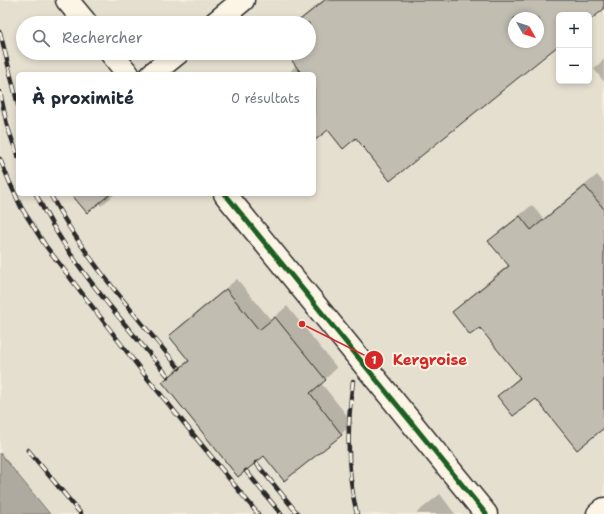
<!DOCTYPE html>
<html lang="fr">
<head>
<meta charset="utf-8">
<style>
  :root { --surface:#fff; --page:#f6f6f7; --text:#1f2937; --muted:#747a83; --line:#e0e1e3 }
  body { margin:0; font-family:"Shantell Sans",sans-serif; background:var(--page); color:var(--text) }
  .controls { position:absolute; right:12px; top:12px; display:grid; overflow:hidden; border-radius:6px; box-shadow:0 2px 6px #0003 }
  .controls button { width:36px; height:36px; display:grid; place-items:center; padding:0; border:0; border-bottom:1px solid var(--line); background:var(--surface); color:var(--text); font:20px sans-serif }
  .compass { position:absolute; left:508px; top:12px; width:36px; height:36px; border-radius:50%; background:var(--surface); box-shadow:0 2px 6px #0003; rotate:129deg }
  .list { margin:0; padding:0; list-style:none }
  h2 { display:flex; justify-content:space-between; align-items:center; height:52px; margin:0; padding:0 16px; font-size:17px }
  h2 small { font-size:13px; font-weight:400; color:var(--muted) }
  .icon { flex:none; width:22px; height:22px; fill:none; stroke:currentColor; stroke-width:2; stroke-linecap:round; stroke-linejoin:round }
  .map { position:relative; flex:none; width:604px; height:514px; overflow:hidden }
  .search { position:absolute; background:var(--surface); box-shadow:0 2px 6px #0003; left:16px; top:16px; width:300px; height:44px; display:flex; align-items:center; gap:10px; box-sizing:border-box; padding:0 14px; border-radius:22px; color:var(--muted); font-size:15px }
  .panel { position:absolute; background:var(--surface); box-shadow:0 2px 6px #0003; left:16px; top:72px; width:300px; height:124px; border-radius:6px }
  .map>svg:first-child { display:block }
  .built { fill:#e5dfd0; fill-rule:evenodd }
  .water { fill:#afaaa0; stroke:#7a7771 }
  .shadow { fill:#0003; fill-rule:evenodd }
  .building { fill:#c2bdb1; stroke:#2b2b2b; fill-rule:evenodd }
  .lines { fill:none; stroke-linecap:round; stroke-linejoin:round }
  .street-casing { stroke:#2b2b2b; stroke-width:25 }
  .secondary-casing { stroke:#2b2b2b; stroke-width:25 }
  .street { stroke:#fcf5e5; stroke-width:22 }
  .secondary { stroke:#fcf5e5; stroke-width:22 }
  .rail-casing { stroke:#2b2b2b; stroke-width:4.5 }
  .rail { stroke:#fcf5e5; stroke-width:3; stroke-dasharray:9; stroke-linecap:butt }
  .cycleway-casing { stroke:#fcf5e5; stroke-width:8 }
  .cycleway { stroke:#1b5e20; stroke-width:5 }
  .leader { fill:none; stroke:#d62828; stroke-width:1.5 }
  .callout-dot { fill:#d62828; stroke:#fcf5e5; stroke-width:1.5 }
  .mark-label { font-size:12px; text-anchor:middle; font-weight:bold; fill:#fff }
  .callout-label { font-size:15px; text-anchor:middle; font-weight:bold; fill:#d62828; stroke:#fcf5e5; stroke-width:4; stroke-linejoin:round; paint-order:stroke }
</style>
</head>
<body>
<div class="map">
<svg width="604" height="514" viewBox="0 0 604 514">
  <rect width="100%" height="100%" fill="#f4edde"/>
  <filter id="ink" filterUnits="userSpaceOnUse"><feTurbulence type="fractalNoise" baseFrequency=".025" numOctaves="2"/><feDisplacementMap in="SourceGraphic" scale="8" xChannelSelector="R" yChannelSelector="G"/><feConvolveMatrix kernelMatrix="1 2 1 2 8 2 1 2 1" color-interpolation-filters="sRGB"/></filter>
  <g filter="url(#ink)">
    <!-- built -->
    <path class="built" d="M0,0h604v514h-554l-50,-61zM559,15h30v66h-30zM514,18h24v24h-24zM23,23h286v30h-286zM18,74h296v120h-296z"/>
    <!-- water -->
    <path class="water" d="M0,453l50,61h-50z"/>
    <!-- shadow -->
    <g class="shadow">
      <path d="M323,0h281v8l-15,12v-5h-30v29l-231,85 -14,11v-66h-26l8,-9 -9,-12h22v-30h-14zM514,18h24v24h-24z"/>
      <path d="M604,59v23l-10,-13z"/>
      <path d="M597,175l7,8v244l-67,-29 -38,-2 21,-20 -40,-50 -27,-14 12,-11 44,-37 -19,-23 11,-11 31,-25 11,14z"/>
      <path d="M72,194h43l-14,12 -3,-4z"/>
      <path d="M237,279l34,41 16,-14 50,62 -16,15 32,40 -12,11 -56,45 -20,-25 -102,-72 11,-11 15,-12 -19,-23 12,-12z"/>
      <path d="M440,494l15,20h-39l3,-3z"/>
    </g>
    <!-- building -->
    <g class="building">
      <path d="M325,0h279v9l-15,12v-6h-30v30l-169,136 -34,-43 -13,11 -15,-19 -14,11v-67h-12l-16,-21h23v-30h-13zM514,18h24v24h-24z"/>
      <path d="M585,186l19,23v219l-27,22 -41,-51 -23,17 -16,-20 23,-18 -40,-50 -10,7 -18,-23 57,-46 -21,-25 32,-25 11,14z"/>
      <path d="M71,194h39l-23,19z"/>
      <path d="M226,289l33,41 16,-13 51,63 -16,13 32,42 -58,46 -20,-25 -26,21 -76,-95 27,-21 -20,-25z"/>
    </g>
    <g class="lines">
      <defs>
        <g id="street">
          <path d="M215,23l28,-23"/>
          <path d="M152,74l26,-21"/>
          <path d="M598,514l6,-5"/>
        </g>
        <g id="secondary">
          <path d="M67,0l19,23"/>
          <path d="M111,53l17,21"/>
          <path d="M225,194l261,320"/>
        </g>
      </defs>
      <!-- street casing -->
      <use href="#street" class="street-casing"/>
      <!-- secondary casing -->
      <use href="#secondary" class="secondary-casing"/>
      <!-- street -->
      <use href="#street" class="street"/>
      <!-- secondary -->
      <use href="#secondary" class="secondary"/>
      <defs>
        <g id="rail">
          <path d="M0,32l18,73"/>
          <path d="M0,92l7,33 11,32"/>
          <path d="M0,159l10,24 11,24 24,38 99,129 114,140"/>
          <path d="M36,194c32,68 85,125 132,182"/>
          <path d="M50,194c34,64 83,118 129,174"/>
          <path d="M353,381c-6,44 -7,89 4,133"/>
          <path d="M28,450l53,64"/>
          <path d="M256,463l42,51"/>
          <path d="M246,471l35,43"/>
        </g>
      </defs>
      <!-- rail casing -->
      <use href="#rail" class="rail-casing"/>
      <!-- rail -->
      <use href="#rail" class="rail"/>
      <defs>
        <path id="cycleway" d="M225,194l261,320"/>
      </defs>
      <!-- cycleway casing -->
      <use href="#cycleway" class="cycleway-casing"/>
      <!-- cycleway -->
      <use href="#cycleway" class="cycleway"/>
    </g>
  </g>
  <!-- callouts -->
  <path class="leader" d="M302 324L374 360"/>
  <g class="callout-dot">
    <circle cx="302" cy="324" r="4"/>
    <circle cx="374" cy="360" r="10"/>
  </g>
  <g class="mark-label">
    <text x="374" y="364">1</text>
  </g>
  <g class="callout-label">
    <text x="430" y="365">Kergroise</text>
  </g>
</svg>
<div class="controls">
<button>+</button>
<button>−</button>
</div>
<svg class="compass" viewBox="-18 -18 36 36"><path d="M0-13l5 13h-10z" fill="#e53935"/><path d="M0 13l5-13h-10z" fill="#747a83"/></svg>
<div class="search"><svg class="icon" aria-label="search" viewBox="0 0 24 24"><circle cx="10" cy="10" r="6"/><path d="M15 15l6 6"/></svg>Rechercher</div>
<section class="panel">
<h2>À proximité<small>0 résultats</small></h2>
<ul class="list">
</ul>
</section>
</div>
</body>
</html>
